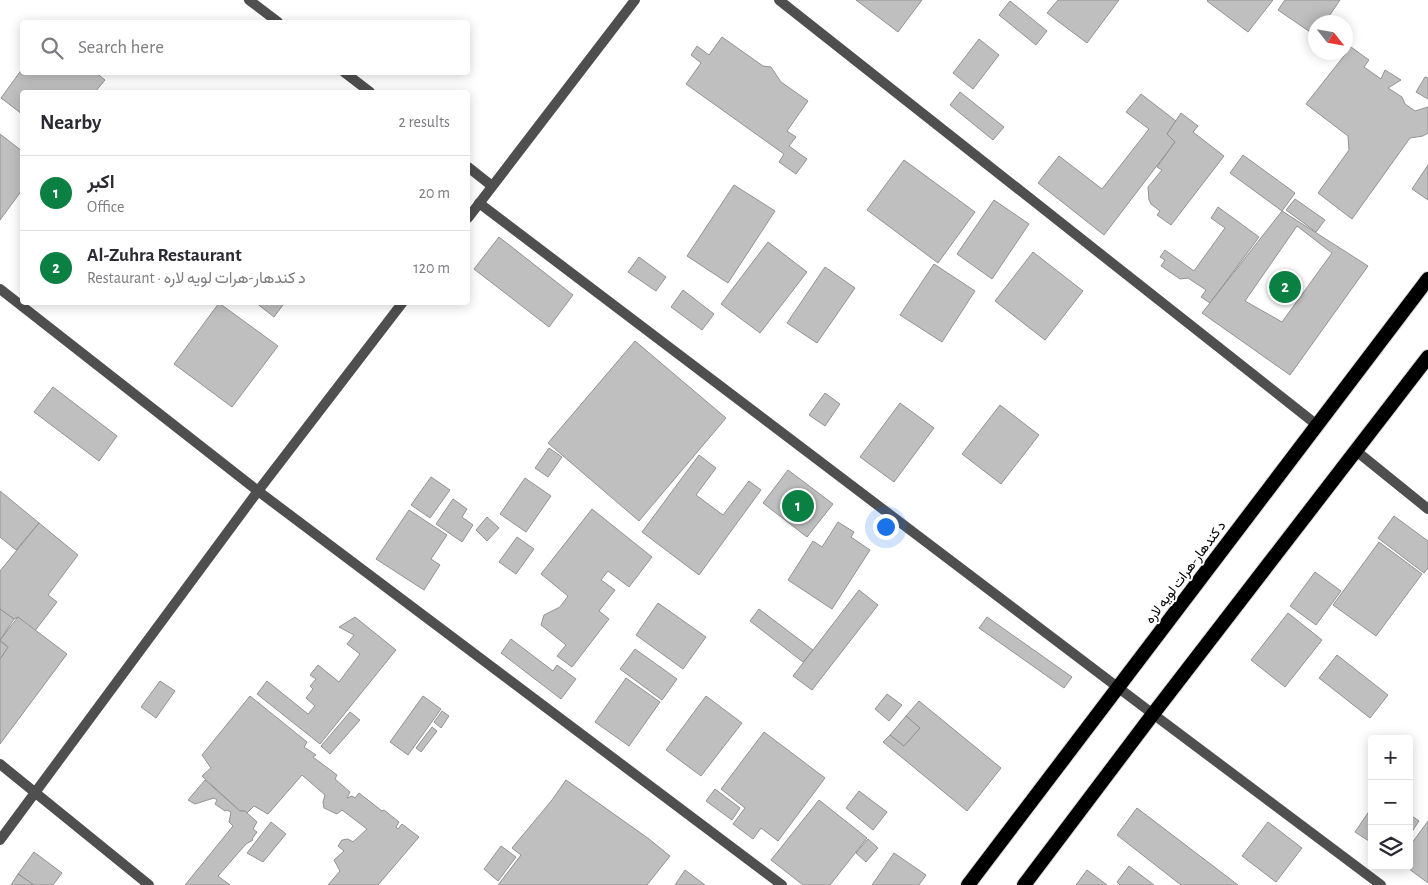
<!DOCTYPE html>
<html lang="en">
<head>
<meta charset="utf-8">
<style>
  :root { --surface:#fff; --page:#f7f7f7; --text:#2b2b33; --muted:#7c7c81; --line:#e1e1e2; --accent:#0b8043 }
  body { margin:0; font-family:"Alegreya Sans",Vazirmatn,sans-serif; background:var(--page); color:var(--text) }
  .controls { position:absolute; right:15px; bottom:15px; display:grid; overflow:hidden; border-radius:5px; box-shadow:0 2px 12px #0003 }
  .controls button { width:45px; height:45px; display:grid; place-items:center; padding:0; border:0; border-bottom:1px solid var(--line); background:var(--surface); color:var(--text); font:25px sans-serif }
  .compass { position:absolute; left:1308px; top:15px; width:45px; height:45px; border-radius:50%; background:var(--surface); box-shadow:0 2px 12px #0003; rotate:121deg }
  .you { position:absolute; left:885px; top:526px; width:18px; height:18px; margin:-12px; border:4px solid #fff; border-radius:50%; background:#1a73e8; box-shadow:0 0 0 8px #1a73e833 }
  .badge { display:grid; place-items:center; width:32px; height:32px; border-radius:50%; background:var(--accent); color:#fff; font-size:16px; font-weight:700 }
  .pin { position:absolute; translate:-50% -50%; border:2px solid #fff; box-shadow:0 1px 5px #0006 }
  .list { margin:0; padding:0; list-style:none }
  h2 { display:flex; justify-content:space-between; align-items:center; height:65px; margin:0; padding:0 20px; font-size:21px }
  h2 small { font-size:16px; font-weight:400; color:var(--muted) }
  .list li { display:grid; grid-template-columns:32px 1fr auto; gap:15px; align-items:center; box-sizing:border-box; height:75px; padding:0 20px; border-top:1px solid var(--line) }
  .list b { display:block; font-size:19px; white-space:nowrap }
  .list p { margin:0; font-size:16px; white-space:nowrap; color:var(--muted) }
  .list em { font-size:16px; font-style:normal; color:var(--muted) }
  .icon { flex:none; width:28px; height:28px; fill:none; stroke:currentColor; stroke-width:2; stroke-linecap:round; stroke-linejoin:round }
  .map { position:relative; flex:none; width:1428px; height:885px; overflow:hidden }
  .search { position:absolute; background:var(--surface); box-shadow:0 2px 12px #0003; left:20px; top:20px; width:450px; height:55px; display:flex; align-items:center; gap:12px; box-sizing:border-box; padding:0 18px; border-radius:5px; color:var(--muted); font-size:19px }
  .panel { position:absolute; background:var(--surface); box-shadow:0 2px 12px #0003; left:20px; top:90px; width:450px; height:215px; border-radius:5px }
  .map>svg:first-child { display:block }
  .building { fill:#bfbfbf; stroke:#939393; fill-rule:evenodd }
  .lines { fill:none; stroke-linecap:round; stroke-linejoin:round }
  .trunk-casing { stroke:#dbdbdb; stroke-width:16 }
  .minor { stroke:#4f4f4f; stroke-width:10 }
  .tertiary { stroke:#4f4f4f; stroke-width:10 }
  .trunk { stroke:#000; stroke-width:14 }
  .labels { text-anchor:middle; stroke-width:4; stroke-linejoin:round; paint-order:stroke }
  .street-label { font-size:14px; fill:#000; stroke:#fff }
</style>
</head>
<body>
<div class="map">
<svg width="1428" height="885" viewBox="0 0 1428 885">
  <rect width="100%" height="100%" fill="#fff"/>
  <!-- building -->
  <g class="building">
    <path d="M856,0h66l-24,32z"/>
    <path d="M1058,0h61l-32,43 -40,-30z"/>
    <path d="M1208,0h65l-25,32 -41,-31z"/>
    <path d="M1285,0h55l-15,22h-9v14l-38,-26z"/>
    <path d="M1010,1l37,30 -11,14 -37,-30z"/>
    <path d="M722,37l41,29 8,1 10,15 27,19 -21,30 9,6 -7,9 18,13 -11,15 -17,-12 5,-8 -98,-70 15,-21 -10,-8 6,-9 12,9z"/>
    <path d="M979,39l20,16 -26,34 -20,-16z"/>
    <path d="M1351,47l18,13 -5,7 17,12 4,-9 16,10 -13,8 14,9 3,7 10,7 13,-4v26l-5,3 -13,2 -58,81 -34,-26 31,-43 -1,-14 -42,-32z"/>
    <path d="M22,69v3h73l10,8 -10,12h-73v22l-21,-16z"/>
    <path d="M1425,77l3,1v21l-12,-7z"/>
    <path d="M960,92l44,35 -11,13 -43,-35z"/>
    <path d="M1141,94l35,27 -9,13 8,8 -71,93 -66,-52 21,-27 43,33 47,-60 -23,-17z"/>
    <path d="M1181,113l17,13 -5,6 31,24 -53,69 -14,-10 3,-4 -9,-7 -2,-4 -1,-13 14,-17 -5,-3 18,-25 -8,-8z"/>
    <path d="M0,134l22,17v39l-22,30z"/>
    <path d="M1243,155l52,38 -13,18 -52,-38z"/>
    <path d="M904,160l71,52 -37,51 -71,-53z"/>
    <path d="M1428,165v35l-16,-11z"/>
    <path d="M734,185l41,26 -47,72 -41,-27z"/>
    <path d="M1295,199l30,21 -9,12 -30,-22z"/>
    <path d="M994,200l35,24 -37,55 -35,-25z"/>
    <path d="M1218,207l41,30 -49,66 -9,-6 5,-7 -18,-12 -8,1 -19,-13 4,-6 -5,-3 5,-7 29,21 31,-43 -14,-10z"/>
    <path d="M1282,211l86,55 -78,109 -88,-62zM1297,226l35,27 -50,69 -37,-21z"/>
    <path d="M499,237l74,58 -24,32 -75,-58z"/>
    <path d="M768,242l39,30 -47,61 -39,-29z"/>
    <path d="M1033,252l50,39 -38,49 -50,-39z"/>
    <path d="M639,257l27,20 -10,14 -28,-19z"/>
    <path d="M934,264l41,27 -33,51 -42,-27z"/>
    <path d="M825,267l30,21 -38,55 -30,-20z"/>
    <path d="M683,290l31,24 -12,16 -31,-23z"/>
    <path d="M255,302h30l-11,15z"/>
    <path d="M219,303l59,43 -46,61 -58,-43z"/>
    <path d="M635,341l91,77 -87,103 -91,-78z"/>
    <path d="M53,387l64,49 -18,25 -65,-49z"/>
    <path d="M825,393l15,11 -15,22 -16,-11z"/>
    <path d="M900,403l34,25 -40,54 -34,-25z"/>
    <path d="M1000,405l39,30 -38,49 -39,-30z"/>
    <path d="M549,448l13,9 -14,20 -13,-9z"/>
    <path d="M699,455l17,13 -20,27 27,20 26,-34 12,9 -62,85 -57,-43z"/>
    <path d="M788,470l45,34 -26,33 -44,-34z"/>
    <path d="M431,477l19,13 -20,28 -19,-13z"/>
    <path d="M525,478l26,18 -25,36 -26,-18z"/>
    <path d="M0,491l39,32 -23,27 -16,-13z"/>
    <path d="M453,499l14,10 -5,8 11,8 -11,17 -26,-18z"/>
    <path d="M592,509l60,48 -23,30 -21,-16 -7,9 14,10 -16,21 10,8 -37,48 -15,-11 9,-11 -25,-20 3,-10 16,-8 8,-11 -27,-22z"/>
    <path d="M409,510l38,25 -16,24 9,6 -16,25 -48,-31z"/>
    <path d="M1394,516l34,25v27l-4,5 -46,-35z"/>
    <path d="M487,517l12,11 -12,13 -11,-11z"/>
    <path d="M838,522l16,10 -3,5 19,13 -38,59 -44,-29 25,-39 9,6z"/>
    <path d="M39,523l39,32 -30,40 9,7 -23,30 -16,-15 -4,2 -14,-10v-38z"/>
    <path d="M517,537l17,12 -18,25 -17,-12z"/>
    <path d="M1379,542l43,32 -46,62 -43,-31z"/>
    <path d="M1315,572l26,19 -25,34 -26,-19z"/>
    <path d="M859,590l19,15 -66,85 -19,-14z"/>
    <path d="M658,603l48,34 -23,32 -47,-34z"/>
    <path d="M0,609l14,10 -14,21z"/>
    <path d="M759,609l54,41 -10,12 -53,-41z"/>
    <path d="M1288,613l34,27 -37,47 -34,-27z"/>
    <path d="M18,617l49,37 -67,90v-85l8,-12 -8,-7z"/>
    <path d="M355,617l41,33 -76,94 -63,-50 10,-13 41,33 7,-8 -9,-8 7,-9 -3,-3 6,-7 -6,-4 8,-10 21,17 21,-28 -13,-10 7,-9 -15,-8z"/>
    <path d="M987,617l85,60 -8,11 -85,-60z"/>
    <path d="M511,639l42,32 4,-6 19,14 -15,20 -60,-46z"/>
    <path d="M0,641l8,6 -8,12z"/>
    <path d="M635,649l42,30 -15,21 -42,-31z"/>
    <path d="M1337,655l51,40 -18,23 -51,-40z"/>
    <path d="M626,678l34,24 -31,44 -34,-24z"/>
    <path d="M160,681l15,10 -19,27 -15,-11z"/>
    <path d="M887,694l15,11 -13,16 -14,-12z"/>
    <path d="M250,696l57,46 -3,5 12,8 -3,2 24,18 -2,4 15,13 -3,6 5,-2 3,2 4,-5 23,18 2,-1 15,12 -3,5 2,2 4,-5 17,13 -41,48h-50l12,-14 -6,-11 10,-9 -6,-5 4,-6 6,-1 5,3 14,-13 -25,-19 -5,4 -13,-6 -1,-6 2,-7 -23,-20 -34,39 -14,-8 -7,7 -2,-2h-5l-38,-35 9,-8 -9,-13z"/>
    <path d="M423,696l18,13 -33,46 -18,-13z"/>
    <path d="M706,696l36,27 -41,53 -35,-26z"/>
    <path d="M919,701l82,67 -34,43 -84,-69 7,-7 14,11 16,-18 -14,-12z"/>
    <path d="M442,711l7,5 -8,12 -7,-6z"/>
    <path d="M350,712l10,8 -30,34 -9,-8z"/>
    <path d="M906,716l14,12 -16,18 -14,-11z"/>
    <path d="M432,727l5,4 -16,21 -5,-4z"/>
    <path d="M764,732l61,46 -47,63 -17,-13 -8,11 -20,-15 12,-16 -24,-19z"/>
    <path d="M205,780l35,31h5l12,11 -4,7 4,3 -5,7 1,1 -7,4 -28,32 12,9h-45l48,-59 -4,-4 2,-10 -4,-2 -2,1 -10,-7 2,-4 -3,-2 -19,6 -7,-4z"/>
    <path d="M566,780l83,59 21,17 -23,29h-149l23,-30 -9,-7 40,-48z"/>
    <path d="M715,789l25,19 -8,12 -26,-19z"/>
    <path d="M859,791l28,21 -14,18 -27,-22z"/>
    <path d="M819,800l48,38 -37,47h-27l-32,-25z"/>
    <path d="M1372,807v36l-17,-11z"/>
    <path d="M1137,808l101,77h-57l-64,-50z"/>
    <path d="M1409,814l10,7 -10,15z"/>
    <path d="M1428,821v62l-23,-17h4v-19z"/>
    <path d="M271,822l15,12 -23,28 -16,-9z"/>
    <path d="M1268,822l34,26 -26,34 -34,-26z"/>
    <path d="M868,839l10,9 -12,14 -10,-9z"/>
    <path d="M501,846l15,11 -18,24 -14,-12z"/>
    <path d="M34,852l28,21 -9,12h-19l-16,-11z"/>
    <path d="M894,853l32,22 -7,10h-47z"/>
    <path d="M1129,866l25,19h-34l-3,-3z"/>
    <path d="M685,870l20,15h-30z"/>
    <path d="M1087,870l20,15h-31z"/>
    <path d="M18,874l16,11h-23z"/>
  </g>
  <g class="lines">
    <defs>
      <g id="trunk">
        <path d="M968,885l460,-606"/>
        <path d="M1024,885l129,-171 275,-357"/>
      </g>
    </defs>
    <!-- trunk casing -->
    <use href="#trunk" class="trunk-casing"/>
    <!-- minor -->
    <g class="minor">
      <path d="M249,0l29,22"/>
      <path d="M779,0l538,425"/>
      <path d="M344,72l26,20"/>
      <path d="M468,167l24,19"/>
      <path d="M479,203l674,511 228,171"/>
      <path d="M0,289l258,202"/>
      <path d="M1355,450l73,59"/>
      <path d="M0,764l149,121"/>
    </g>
    <!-- tertiary -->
    <g class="tertiary">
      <path d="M468,218l167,-218"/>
      <path d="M258,491l524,394"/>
      <path d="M0,840l258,-349 145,-189"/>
    </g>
    <!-- trunk -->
    <use href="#trunk" class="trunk"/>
  </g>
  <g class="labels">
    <!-- street labels -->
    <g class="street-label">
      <text transform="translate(1185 572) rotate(-53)" y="5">د کندهار-هرات لويه لاره</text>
    </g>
  </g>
</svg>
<div class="controls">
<button>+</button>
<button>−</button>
<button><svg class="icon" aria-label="layers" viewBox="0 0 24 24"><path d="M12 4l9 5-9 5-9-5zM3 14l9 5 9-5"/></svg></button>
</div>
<svg class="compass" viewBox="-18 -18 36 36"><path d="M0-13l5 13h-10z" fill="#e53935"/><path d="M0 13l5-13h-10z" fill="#7c7c81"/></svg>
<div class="you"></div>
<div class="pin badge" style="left:798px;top:506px">1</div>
<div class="pin badge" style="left:1285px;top:287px">2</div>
<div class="search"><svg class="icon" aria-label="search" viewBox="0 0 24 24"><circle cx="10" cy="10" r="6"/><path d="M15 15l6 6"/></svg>Search here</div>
<section class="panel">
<h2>Nearby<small>2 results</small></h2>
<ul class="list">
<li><span class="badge">1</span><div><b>اکبر</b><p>Office</p></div><em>20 m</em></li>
<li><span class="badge">2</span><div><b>Al-Zuhra Restaurant</b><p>Restaurant · د کندهار-هرات لويه لاره</p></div><em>120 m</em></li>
</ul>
</section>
</div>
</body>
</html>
